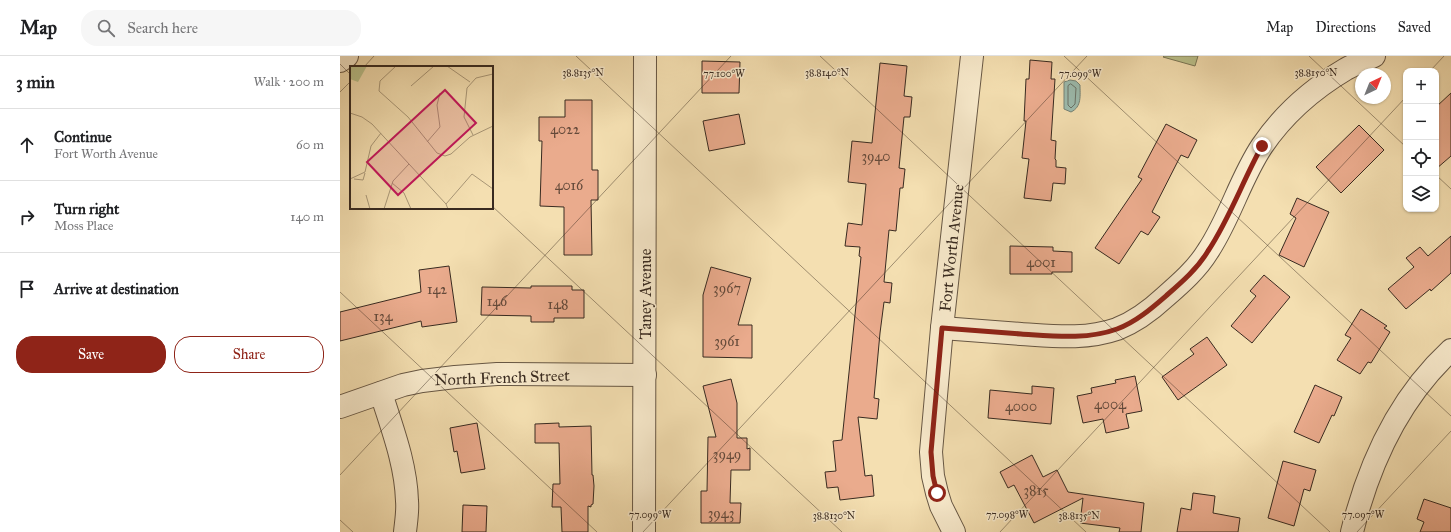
<!DOCTYPE html>
<html lang="en">
<head>
<meta charset="utf-8">
<style>
  :root { --surface:#fff; --page:#f6f6f6; --text:#202124; --muted:#757577; --line:#e0e0e0; --accent:#8f2418 }
  body { margin:0; font-family:"IM FELL Great Primer",serif; background:var(--page); color:var(--text) }
  .controls { position:absolute; right:12px; top:12px; display:grid; overflow:hidden; border-radius:8px; box-shadow:0 1px 3px #0004 }
  .controls button { width:36px; height:36px; display:grid; place-items:center; padding:0; border:0; border-bottom:1px solid var(--line); background:var(--surface); color:var(--text); font:20px sans-serif }
  .compass { position:absolute; left:1015px; top:12px; width:36px; height:36px; border-radius:50%; background:var(--surface); box-shadow:0 1px 3px #0004; rotate:43deg }
  .stop { position:absolute; width:12px; height:12px; margin:-9px; border:3px solid #8f2418; border-radius:50%; background:#fff }
  .stop.end { background:#8f2418; border-color:#fff; box-shadow:0 1px 4px #0008 }
  .list { margin:0; padding:0; list-style:none }
  h2 { display:flex; justify-content:space-between; align-items:center; height:52px; margin:0; padding:0 16px; font-size:17px }
  h2 small { font-size:13px; font-weight:400; color:var(--muted) }
  .list li { display:grid; grid-template-columns:26px 1fr auto; gap:12px; align-items:center; box-sizing:border-box; height:72px; padding:0 16px; border-top:1px solid var(--line) }
  .list b { display:block; font-size:15px; white-space:nowrap }
  .list p { margin:0; font-size:13px; white-space:nowrap; color:var(--muted) }
  .list em { font-size:13px; font-style:normal; color:var(--muted) }
  .actions { display:flex; gap:8px; padding:12px 16px }
  .actions a { flex:1; padding:9px 0; border:1px solid var(--accent); border-radius:16px; text-align:center; font-size:14px; color:var(--accent) }
  .actions .main { background:var(--accent); color:#fff }
  .icon { flex:none; width:22px; height:22px; fill:none; stroke:currentColor; stroke-width:2; stroke-linecap:round; stroke-linejoin:round }
  .map { position:relative; flex:none; width:1111px; height:476px; overflow:hidden }
  header { display:flex; align-items:center; gap:24px; box-sizing:border-box; height:56px; padding:0 20px; background:var(--surface); border-bottom:1px solid var(--line) }
  header strong { font-size:19px }
  nav { display:flex; gap:22px; margin-inline-start:auto; font-size:14px }
  .search { width:280px; height:36px; background:var(--page); display:flex; align-items:center; gap:10px; box-sizing:border-box; padding:0 14px; border-radius:16px; color:var(--muted); font-size:15px }
  main { display:flex }
  aside { flex:1; background:var(--surface) }
  .map>svg:first-child { display:block }
  .green { fill:#bbc28c; stroke:#7a7656 }
  .water { fill:#9cbcaf; stroke:#748276 }
  .lines { fill:none; stroke-linecap:round; stroke-linejoin:round }
  .shore { stroke:#6a7368; stroke-width:1 }
  .building { fill:#eaab8d; stroke:#382a20 }
  .street-casing { stroke:#675744; stroke-width:24 }
  .street { stroke:#f8eacc; stroke-width:22 }
  .route { stroke:#8f2418; stroke-width:5 }
  .ticks { fill:none; stroke:#382a20; stroke-width:1; stroke-opacity:0.45 }
  .labels { text-anchor:middle; stroke-width:3; stroke-linejoin:round; paint-order:stroke }
  .number-label { font-size:14px; fill:#644a3b }
  .street-label { font-size:16px; fill:#382a20; stroke:#f8eacc }
  .inset-road { fill:none; stroke:#a99777; stroke-width:1 }
  .view { fill:#c2185b; fill-opacity:0.15; stroke:#c2185b; stroke-width:2 }
  .inset-edge { fill:none; stroke:#382a20; stroke-width:2 }
  .ticks-label { font-size:10px; text-anchor:middle; fill:#382a20; stroke:#f8eacc; stroke-width:3; stroke-linejoin:round; paint-order:stroke }
</style>
</head>
<body>
<header>
<strong>Map</strong>
<div class="search"><svg class="icon" aria-label="search" viewBox="0 0 24 24"><circle cx="10" cy="10" r="6"/><path d="M15 15l6 6"/></svg>Search here</div>
<nav><a>Map</a><a>Directions</a><a>Saved</a></nav>
</header>
<main>
<aside>
<h2>3 min<small>Walk · 200 m</small></h2>
<ul class="list">
<li><svg class="icon" aria-label="ahead" viewBox="0 0 24 24"><path d="M12 20V5M6 11l6-6 6 6"/></svg><div><b>Continue</b><p>Fort Worth Avenue</p></div><em>60 m</em></li>
<li><svg class="icon" aria-label="right" viewBox="0 0 24 24"><path d="M7 20v-9h11M14 6l5 5-5 5"/></svg><div><b>Turn right</b><p>Moss Place</p></div><em>140 m</em></li>
<li><svg class="icon" aria-label="arrive" viewBox="0 0 24 24"><path d="M6 21V4h12l-3 4 3 4H6"/></svg><div><b>Arrive at destination</b></div></li>
</ul>
<div class="actions"><a class="main">Save</a><a>Share</a></div>
</aside>
<div class="map">
<svg width="1111" height="476" viewBox="0 0 1111 476">
  <rect width="100%" height="100%" fill="#f4dfb1"/>
  <filter id="stains"><feTurbulence type="fractalNoise" baseFrequency=".005" numOctaves="4"/><feColorMatrix values="0 0 0 0 .2 0 0 0 0 .09 0 0 0 0 .02 0 0 0 .5 -.17"/></filter>
  <radialGradient id="worn" r=".72"><stop offset=".6" stop-color="#630" stop-opacity="0"/><stop offset="1" stop-color="#630" stop-opacity=".3"/></radialGradient>
  <!-- green -->
  <path class="green" d="M824,0h34l-3,10 -32,-9z"/>
  <!-- water -->
  <path class="water" d="M730,24l6,1 4,4c0,10 2,22 -9,27l-7,-3v-27z"/>
  <g class="lines">
    <!-- shore -->
    <path class="shore" d="M731,28l5,4 -1,16 -4,4 -3,-3v-19z"/>
  </g>
  <!-- building -->
  <g class="building">
    <path d="M690,4l22,2 -1,17h4l-4,61 5,1 -1,18 1,1v7l10,1 -1,16 -12,-1 -2,18 -27,-3 5,-39 -7,-1 4,-37h-2l2,-42h3z"/>
    <path d="M362,5l38,1 -1,31h-37z"/>
    <path d="M540,7l27,3 -3,30 8,1 -2,20h-6l-5,51 6,1 -2,19h-3l-4,43 -7,-1 -5,52 8,1 -2,20 -6,-1 -4,31 -6,65 5,1 -2,20 -19,-2 7,59 7,-1 2,21 -34,4 -2,-13 -11,1 -2,-16 11,-1 -3,-30 9,-1 19,-183 -2,-1 1,-9 -15,-1 3,-23 14,2 4,-41 -18,-2 4,-41 20,2z"/>
    <path d="M1111,37v63l-15,13v-62z"/>
    <path d="M225,44h27v70h6v30h-7l1,55h-28v-48l-24,-1 2,-65h-3v-24h26z"/>
    <path d="M399,58l6,30 -36,7 -6,-30z"/>
    <path d="M826,68l31,16 -9,18 -7,-3 -29,57 8,5 -12,18 -7,-4 -22,33 -24,-16 47,-69 -4,-2z"/>
    <path d="M1019,69l25,25 -43,43 -25,-26z"/>
    <path d="M957,142l32,14 -25,55 -25,-12 17,-37 -6,-4z"/>
    <path d="M1111,180v37l-20,18 -1,-2 -24,20 -18,-20 26,-22 -8,-9 14,-11 8,9z"/>
    <path d="M670,190l43,1v4l19,1v20h-20v2h-42z"/>
    <path d="M109,210l8,56 -35,5 -1,-6 -81,20v-29l81,-20 -2,-22z"/>
    <path d="M371,211l40,11 -13,47h14v33l-49,-1v-62z"/>
    <path d="M924,219l26,22 -38,46 -21,-17 25,-30 -6,-5z"/>
    <path d="M191,230h41v4h12v28h-30v4h-23v-6l-50,-1 1,-28 49,1z"/>
    <path d="M1021,253l26,17 -3,2 6,4 -19,31 -3,-1 -8,12 -23,-14 14,-22 -6,-3z"/>
    <path d="M867,281l20,28 -49,35 -16,-23 32,-23 -4,-5z"/>
    <path d="M795,320l7,35 -16,3 3,14 -23,5 -3,-14 -20,4 -6,-27 15,-3 -1,-5 25,-5 -1,-3z"/>
    <path d="M391,323l6,24v35h10v11l3,-1v22h-19l-1,33h11l-1,20h-39v-32h6l1,-54h8l-13,-51z"/>
    <path d="M975,329l27,12 -8,19 -2,-1 -13,28 -25,-11z"/>
    <path d="M692,330l22,2 -3,36 -63,-6 2,-28 42,4z"/>
    <path d="M137,367l8,46 -24,4 -4,-22 -3,1 -4,-24z"/>
    <path d="M219,367v4l32,-1 1,49h1l1,11 -1,18 -2,1v2l-3,-1v26h-26l-1,-25h-9l1,-23h7l-1,-41h-24v-19z"/>
    <path d="M692,399l11,22 14,-7 11,22 76,11 -3,29h-22l1,-4 -40,-5 3,-25 -49,25 -20,-38 -6,3 -8,-16z"/>
    <path d="M943,405l33,9 -6,21 -6,-2 -10,37 -26,-8z"/>
    <path d="M853,437l22,3 -2,17 27,5 -2,14h-61l4,-24 10,2z"/>
    <path d="M1084,443l27,9v24h-31l4,-10 -7,-3z"/>
    <path d="M123,449l24,1 -1,26h-24z"/>
  </g>
  <g class="lines">
    <defs>
      <g id="street">
        <path d="M0,5l7,-5"/>
        <path d="M602,272c27,2 53,4 79,6 32,2 65,6 96,-5 18,-7 34,-19 48,-32 16,-14 32,-28 43,-46 22,-33 32,-72 54,-105 21,-31 52,-58 84,-77 9,-5 19,-9 28,-13"/>
        <path d="M41,337c11,35 25,71 26,108 1,10 -1,21 -2,31"/>
        <path d="M0,351l63,-22 19,-4 33,-4 42,-3 148,1"/>
        <path d="M304,476l1,-476"/>
        <path d="M614,476l-13,-26 -4,-13 -4,-17 -2,-24 11,-124 30,-272"/>
        <path d="M1012,476c17,-69 46,-133 99,-182"/>
      </g>
    </defs>
    <!-- street casing -->
    <use href="#street" class="street-casing"/>
    <!-- street -->
    <use href="#street" class="street"/>
  </g>
  <g class="lines">
    <!-- route -->
    <path class="route" d="M597,437l-4,-17 -2,-24 11,-124c27,2 53,4 79,6 32,2 66,6 96,-5 19,-7 35,-21 50,-34 15,-13 31,-27 41,-44 22,-33 35,-71 54,-105"/>
  </g>
  <!-- ticks -->
  <path class="ticks" d="M236,0l510,476M480,0l510,476M724,0l387,360M969,0l97,91M0,8l11,11M24,11l10,-11M1090,15l14,-15M0,36l11,-11M1096,119l15,14M152,150l350,326M0,236l257,240M0,419l391,-419M0,464l13,12M303,476l444,-476M660,476l406,-435M1017,476l94,-101"/>
  <g class="labels">
    <!-- number labels -->
    <g class="number-label">
      <text x="225" y="78">4022</text>
      <text x="536" y="105">3940</text>
      <text x="229" y="134">4016</text>
      <text x="701" y="211">4001</text>
      <text x="387" y="237">3967</text>
      <text x="97" y="238">142</text>
      <text x="157" y="250">146</text>
      <text x="218" y="253">148</text>
      <text x="43" y="265">134</text>
      <text x="387" y="290">3961</text>
      <text x="770" y="353">4004</text>
      <text x="681" y="355">4000</text>
      <text x="387" y="403">3949</text>
      <text x="696" y="439">3815</text>
      <text x="381" y="462">3943</text>
    </g>
    <!-- street labels -->
    <g class="street-label">
      <text transform="translate(611 192) rotate(-84)" y="6">Fort Worth Avenue</text>
      <text transform="translate(305 238) rotate(-90)" y="6">Taney Avenue</text>
      <text transform="translate(162 321) rotate(-2)" y="6">North French Street</text>
    </g>
  </g>
  <!-- overview -->
  <g transform="translate(10 10)">
    <rect width="143" height="143" fill="#f4dfb1"/>
    <path d="M0,0h17l-9,16 -8,-3z" fill="#bbc28c"/>
    <path class="inset-road" d="M46,0l-16,15 -1,10 29,26 29,36 8,3 6,-2 19,-17 23,-11M97,0l23,16M61,20l23,-20M0,47l12,4 10,7 74,80 2,5M123,69l-9,-18 3,-29 9,-10 17,-4M77,76l13,-15 -3,-22 3,-12M0,113l15,-7 6,-26 10,-13M4,113l9,1 2,-7M42,117l12,10 7,16M16,129l4,14M96,138l26,-30 21,15M34,143l9,-28 16,-17"/>
    <path class="view" d="M95,24l31,33 -78,72 -31,-33z"/>
    <rect width="143" height="143" class="inset-edge"/>
  </g>
  <g class="ticks-label">
    <text x="243" y="20">38.8135°N</text>
    <text x="487" y="20">38.8140°N</text>
    <text x="976" y="20">38.8150°N</text>
    <text x="384" y="21">77.100°W</text>
    <text x="740" y="21">77.099°W</text>
    <text x="310" y="462">77.099°W</text>
    <text x="667" y="462">77.098°W</text>
    <text x="1023" y="462">77.097°W</text>
    <text x="494" y="463">38.8130°N</text>
    <text x="739" y="463">38.8135°N</text>
  </g>
  <rect width="100%" height="100%" filter="url(#stains)"/>
  <rect width="100%" height="100%" fill="url(#worn)"/>
</svg>
<div class="controls">
<button>+</button>
<button>−</button>
<button><svg class="icon" aria-label="locate" viewBox="0 0 24 24"><circle cx="12" cy="12" r="6"/><path d="M12 2v4M12 18v4M2 12h4M18 12h4"/></svg></button>
<button><svg class="icon" aria-label="layers" viewBox="0 0 24 24"><path d="M12 4l9 5-9 5-9-5zM3 14l9 5 9-5"/></svg></button>
</div>
<svg class="compass" viewBox="-18 -18 36 36"><path d="M0-13l5 13h-10z" fill="#e53935"/><path d="M0 13l5-13h-10z" fill="#757577"/></svg>
<div class="stop" style="left:597px;top:437px"></div>
<div class="stop end" style="left:922px;top:90px"></div>
</div>
</main>
</body>
</html>
